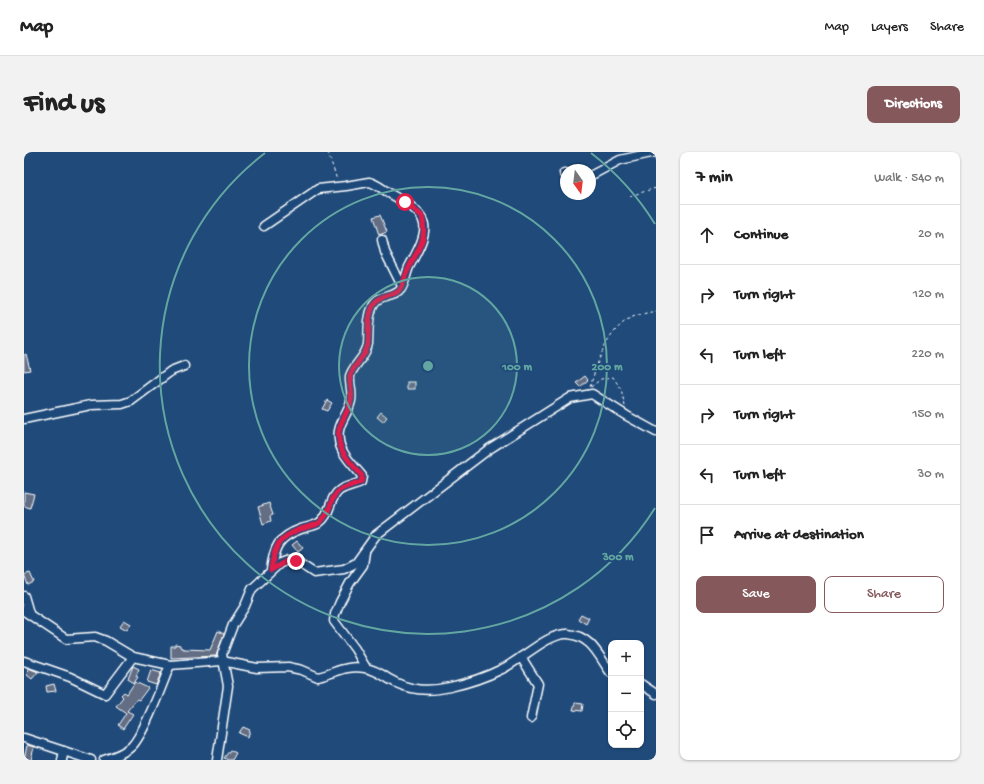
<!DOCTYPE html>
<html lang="en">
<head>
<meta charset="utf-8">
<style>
  :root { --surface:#fff; --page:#f2f2f2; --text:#222; --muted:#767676; --line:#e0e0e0; --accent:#85585c }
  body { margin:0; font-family:"Gochi Hand",sans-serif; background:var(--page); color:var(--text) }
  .controls { position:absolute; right:12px; bottom:12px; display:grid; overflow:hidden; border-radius:8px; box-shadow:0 1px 3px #0004 }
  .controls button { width:36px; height:36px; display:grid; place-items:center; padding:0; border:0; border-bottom:1px solid var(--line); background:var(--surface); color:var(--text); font:20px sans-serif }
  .compass { position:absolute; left:536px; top:12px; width:36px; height:36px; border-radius:50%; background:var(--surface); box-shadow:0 1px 3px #0004; rotate:166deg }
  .stop { position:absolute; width:12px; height:12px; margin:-9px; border:3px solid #e11d48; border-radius:50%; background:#fff }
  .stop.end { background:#e11d48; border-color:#fff; box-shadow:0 1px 4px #0008 }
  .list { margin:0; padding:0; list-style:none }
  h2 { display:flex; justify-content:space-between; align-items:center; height:52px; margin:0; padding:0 16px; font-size:17px }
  h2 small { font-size:13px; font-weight:400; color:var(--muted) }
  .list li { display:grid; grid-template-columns:26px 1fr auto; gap:12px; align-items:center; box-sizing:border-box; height:60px; padding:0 16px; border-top:1px solid var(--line) }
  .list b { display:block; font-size:15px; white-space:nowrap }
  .list em { font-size:13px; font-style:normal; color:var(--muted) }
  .actions { display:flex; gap:8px; padding:12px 16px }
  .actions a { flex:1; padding:9px 0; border:1px solid var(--accent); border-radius:8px; text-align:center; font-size:14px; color:var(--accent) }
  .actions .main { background:var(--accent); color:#fff }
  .icon { flex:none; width:22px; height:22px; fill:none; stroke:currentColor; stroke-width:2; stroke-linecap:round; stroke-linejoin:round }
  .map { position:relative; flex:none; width:632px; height:608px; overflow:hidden; border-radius:8px }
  header { display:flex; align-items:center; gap:24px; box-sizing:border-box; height:56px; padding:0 20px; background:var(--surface); border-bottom:1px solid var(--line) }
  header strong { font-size:19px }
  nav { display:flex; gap:22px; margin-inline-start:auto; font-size:14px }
  .intro { display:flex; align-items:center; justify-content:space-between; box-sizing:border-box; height:96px; padding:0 24px }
  h1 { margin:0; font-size:28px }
  .button { padding:10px 18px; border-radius:8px; background:var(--accent); color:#fff; font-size:14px; font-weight:700 }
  main { display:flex; gap:24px; padding:0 24px }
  aside { flex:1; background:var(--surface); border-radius:8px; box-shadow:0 1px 3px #0004 }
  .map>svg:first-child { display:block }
  .building { fill:#636d83; stroke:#fff }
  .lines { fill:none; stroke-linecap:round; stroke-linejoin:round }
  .minor-casing { stroke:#fff; stroke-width:11 }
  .path { stroke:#fff; stroke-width:1; stroke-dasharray:3 3; stroke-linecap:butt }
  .minor { stroke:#1f4a7a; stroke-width:8 }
  .route { stroke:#e11d48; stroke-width:5 }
  .ring { fill:none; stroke:#63a6a1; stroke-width:2 }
  .centre { fill:#63a6a1; stroke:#1f4a7a; stroke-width:2 }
  .ring-label { font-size:12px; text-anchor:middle; font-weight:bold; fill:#63a6a1; stroke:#1f4a7a; stroke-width:3.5; stroke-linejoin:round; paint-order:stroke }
</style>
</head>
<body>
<header>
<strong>Map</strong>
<nav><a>Map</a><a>Layers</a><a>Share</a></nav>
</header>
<div class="intro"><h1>Find us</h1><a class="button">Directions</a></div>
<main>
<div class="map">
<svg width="632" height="608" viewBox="0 0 632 608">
  <rect width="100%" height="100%" fill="#1f4a7a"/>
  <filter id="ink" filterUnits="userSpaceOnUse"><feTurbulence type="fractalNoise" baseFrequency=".025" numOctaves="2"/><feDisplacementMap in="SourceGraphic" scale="8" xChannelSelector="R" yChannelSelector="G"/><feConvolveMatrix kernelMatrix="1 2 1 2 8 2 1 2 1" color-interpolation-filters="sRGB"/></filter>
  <g filter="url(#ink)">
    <!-- building -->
    <g class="building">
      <path d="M356,63l7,17 -8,3 -6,-18z"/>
      <path d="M2,202l4,16 -6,1v-16z"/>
      <path d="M561,224l3,4 -8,7 -4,-4z"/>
      <rect x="383" y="230" width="8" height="7"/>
      <path d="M303,248l5,3 -5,8 -5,-2z"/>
      <path d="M357,260l6,5 -4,5 -6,-5z"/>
      <path d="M0,340l10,2 -4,14 -6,-2z"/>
      <path d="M245,351l4,12 -3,1 1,5 -8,3 -5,-17z"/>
      <path d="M273,389l6,7 -5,4 -6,-7z"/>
      <path d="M6,421l4,9 -6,3 -4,-10z"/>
      <path d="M557,462l8,4 -3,6 -8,-5z"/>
      <path d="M100,468l7,4 -4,6 -7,-4z"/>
      <path d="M194,479l6,3 -8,22 -45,2v-12h4v-2l5,1v2l4,2 26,1z"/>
      <path d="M109,514l6,3 -3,7 2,1 -4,6 -6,-4z"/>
      <path d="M4,516l10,4 -6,7 -5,-4z"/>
      <path d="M127,518l10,3 -5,12 -9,-3z"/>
      <path d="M111,530l13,6 -9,12 -2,-1 -10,12 6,3 -10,15 -5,-4 8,-12 -10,-7 7,-9 -2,-2 3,-3 3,2z"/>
      <path d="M30,532l2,7 -9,1 -1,-6z"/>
      <path d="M551,551l8,1 -1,7 -9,-1z"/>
      <path d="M219,575l7,3 -2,7 -9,-4z"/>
      <path d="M3,593l7,2 -3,13h-7z"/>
      <path d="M206,598l6,3 -4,7h-4l-4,-2z"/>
    </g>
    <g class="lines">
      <defs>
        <g id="minor">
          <path d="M540,21h2"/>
          <path d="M566,24l30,-16 36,-8"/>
          <path d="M240,74l54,-37 28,-3 23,-4c7,1 16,9 23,13 42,22 38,33 17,72 -3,7 -4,16 -8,22 -7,10 -22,5 -28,17 -6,12 -4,26 -5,38 -2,13 -15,21 -18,32 -1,8 3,16 1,25 -3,14 -15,24 -12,39 1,13 15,26 23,36l-1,6c-7,3 -15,4 -21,8 -11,7 -9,25 -21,33 -5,3 -12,4 -18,6 -23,8 -27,18 -30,41"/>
          <path d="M358,88l3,12 17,34"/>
          <path d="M0,267l67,-14 31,-1 9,-3 40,-30 13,-5"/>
          <path d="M341,400l-2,13 -13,18 -10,19 -5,12 -1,7 21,28 11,19"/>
          <path d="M0,444l5,17"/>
          <path d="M0,459l42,28 29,-2 11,4 27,16 37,8 52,-4 35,7 31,-1 14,3 16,7c18,-4 26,-12 47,-9 8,1 18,7 24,11 20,12 39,13 61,8 18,-4 36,-10 52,-18 18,-8 47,-37 66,-35 24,2 31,23 43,39"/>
          <path d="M497,505l17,27 -7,34"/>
          <path d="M0,509l46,16 35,17 28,-37"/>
          <path d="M617,532l15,10"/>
          <path d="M0,586l67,22"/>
          <path d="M38,608l2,-9"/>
          <path d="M80,608c9,-3 21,-7 28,-14 13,-14 30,-61 38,-81"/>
          <path d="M193,608l11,-74 -6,-32 11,-29 12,-19 7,-17 28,-26 8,-3 8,1 18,12 30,-4 12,-6 20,-28 113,-86 81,-51 22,-4 35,22 29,16"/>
        </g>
      </defs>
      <!-- minor casing -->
      <use href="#minor" class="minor-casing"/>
      <!-- path -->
      <g class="path">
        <path d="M304,0l9,28"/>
        <path d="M606,44l26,-8"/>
        <path d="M566,235c7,-23 15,-52 37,-67 7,-5 20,-7 29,-9"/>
        <path d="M567,235l10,-8 12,-2 8,12 4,17"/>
      </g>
      <!-- minor -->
      <use href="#minor" class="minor"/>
    </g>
  </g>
  <g class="lines" filter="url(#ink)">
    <!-- route -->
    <path class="route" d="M272,409l-8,-1 -17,10c3,-23 7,-33 30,-41 6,-2 13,-3 18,-6 12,-8 10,-26 21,-33 6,-4 14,-5 21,-8l1,-6c-8,-10 -22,-23 -23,-36 -3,-15 9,-25 12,-40 2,-8 -2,-16 -1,-24 3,-11 16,-19 18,-32 1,-12 -1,-26 5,-38 6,-11 18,-8 26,-15 4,-4 5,-13 8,-19 10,-23 21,-30 15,-56l-17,-14"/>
  </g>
  <!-- distance rings -->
  <circle cx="404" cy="214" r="89" fill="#63a6a1" fill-opacity=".12"/>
  <g class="ring">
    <circle cx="404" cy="214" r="89"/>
    <circle cx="404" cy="214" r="179"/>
    <path d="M631 356A268 268 0 1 1 241 1M567 1A268 268 0 0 1 631 72"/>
  </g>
  <circle cx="404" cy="214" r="6" class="centre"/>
  <g class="ring-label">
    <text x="493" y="218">100 m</text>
    <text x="583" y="218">200 m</text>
    <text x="594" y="408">300 m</text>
  </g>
</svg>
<div class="controls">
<button>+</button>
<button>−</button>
<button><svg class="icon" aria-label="locate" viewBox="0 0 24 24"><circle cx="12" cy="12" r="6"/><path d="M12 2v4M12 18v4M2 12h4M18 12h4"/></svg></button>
</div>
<svg class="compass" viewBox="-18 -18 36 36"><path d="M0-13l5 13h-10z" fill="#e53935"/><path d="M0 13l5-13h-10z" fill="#767676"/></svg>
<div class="stop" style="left:381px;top:50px"></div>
<div class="stop end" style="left:272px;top:409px"></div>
</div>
<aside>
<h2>7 min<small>Walk · 540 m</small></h2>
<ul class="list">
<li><svg class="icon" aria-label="ahead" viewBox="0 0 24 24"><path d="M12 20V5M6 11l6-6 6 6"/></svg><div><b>Continue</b></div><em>20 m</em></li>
<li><svg class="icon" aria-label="right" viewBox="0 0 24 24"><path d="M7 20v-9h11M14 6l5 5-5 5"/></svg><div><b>Turn right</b></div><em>120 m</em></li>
<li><svg class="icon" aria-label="left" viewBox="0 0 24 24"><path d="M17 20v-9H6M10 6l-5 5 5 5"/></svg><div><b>Turn left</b></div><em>220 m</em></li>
<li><svg class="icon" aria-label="right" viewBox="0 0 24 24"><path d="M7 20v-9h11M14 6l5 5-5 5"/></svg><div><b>Turn right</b></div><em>150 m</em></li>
<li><svg class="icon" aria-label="left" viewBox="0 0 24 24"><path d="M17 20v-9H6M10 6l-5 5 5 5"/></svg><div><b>Turn left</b></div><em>30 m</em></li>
<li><svg class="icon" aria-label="arrive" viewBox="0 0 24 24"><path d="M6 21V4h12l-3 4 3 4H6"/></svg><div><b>Arrive at destination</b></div></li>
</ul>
<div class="actions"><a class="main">Save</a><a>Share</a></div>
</aside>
</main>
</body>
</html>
